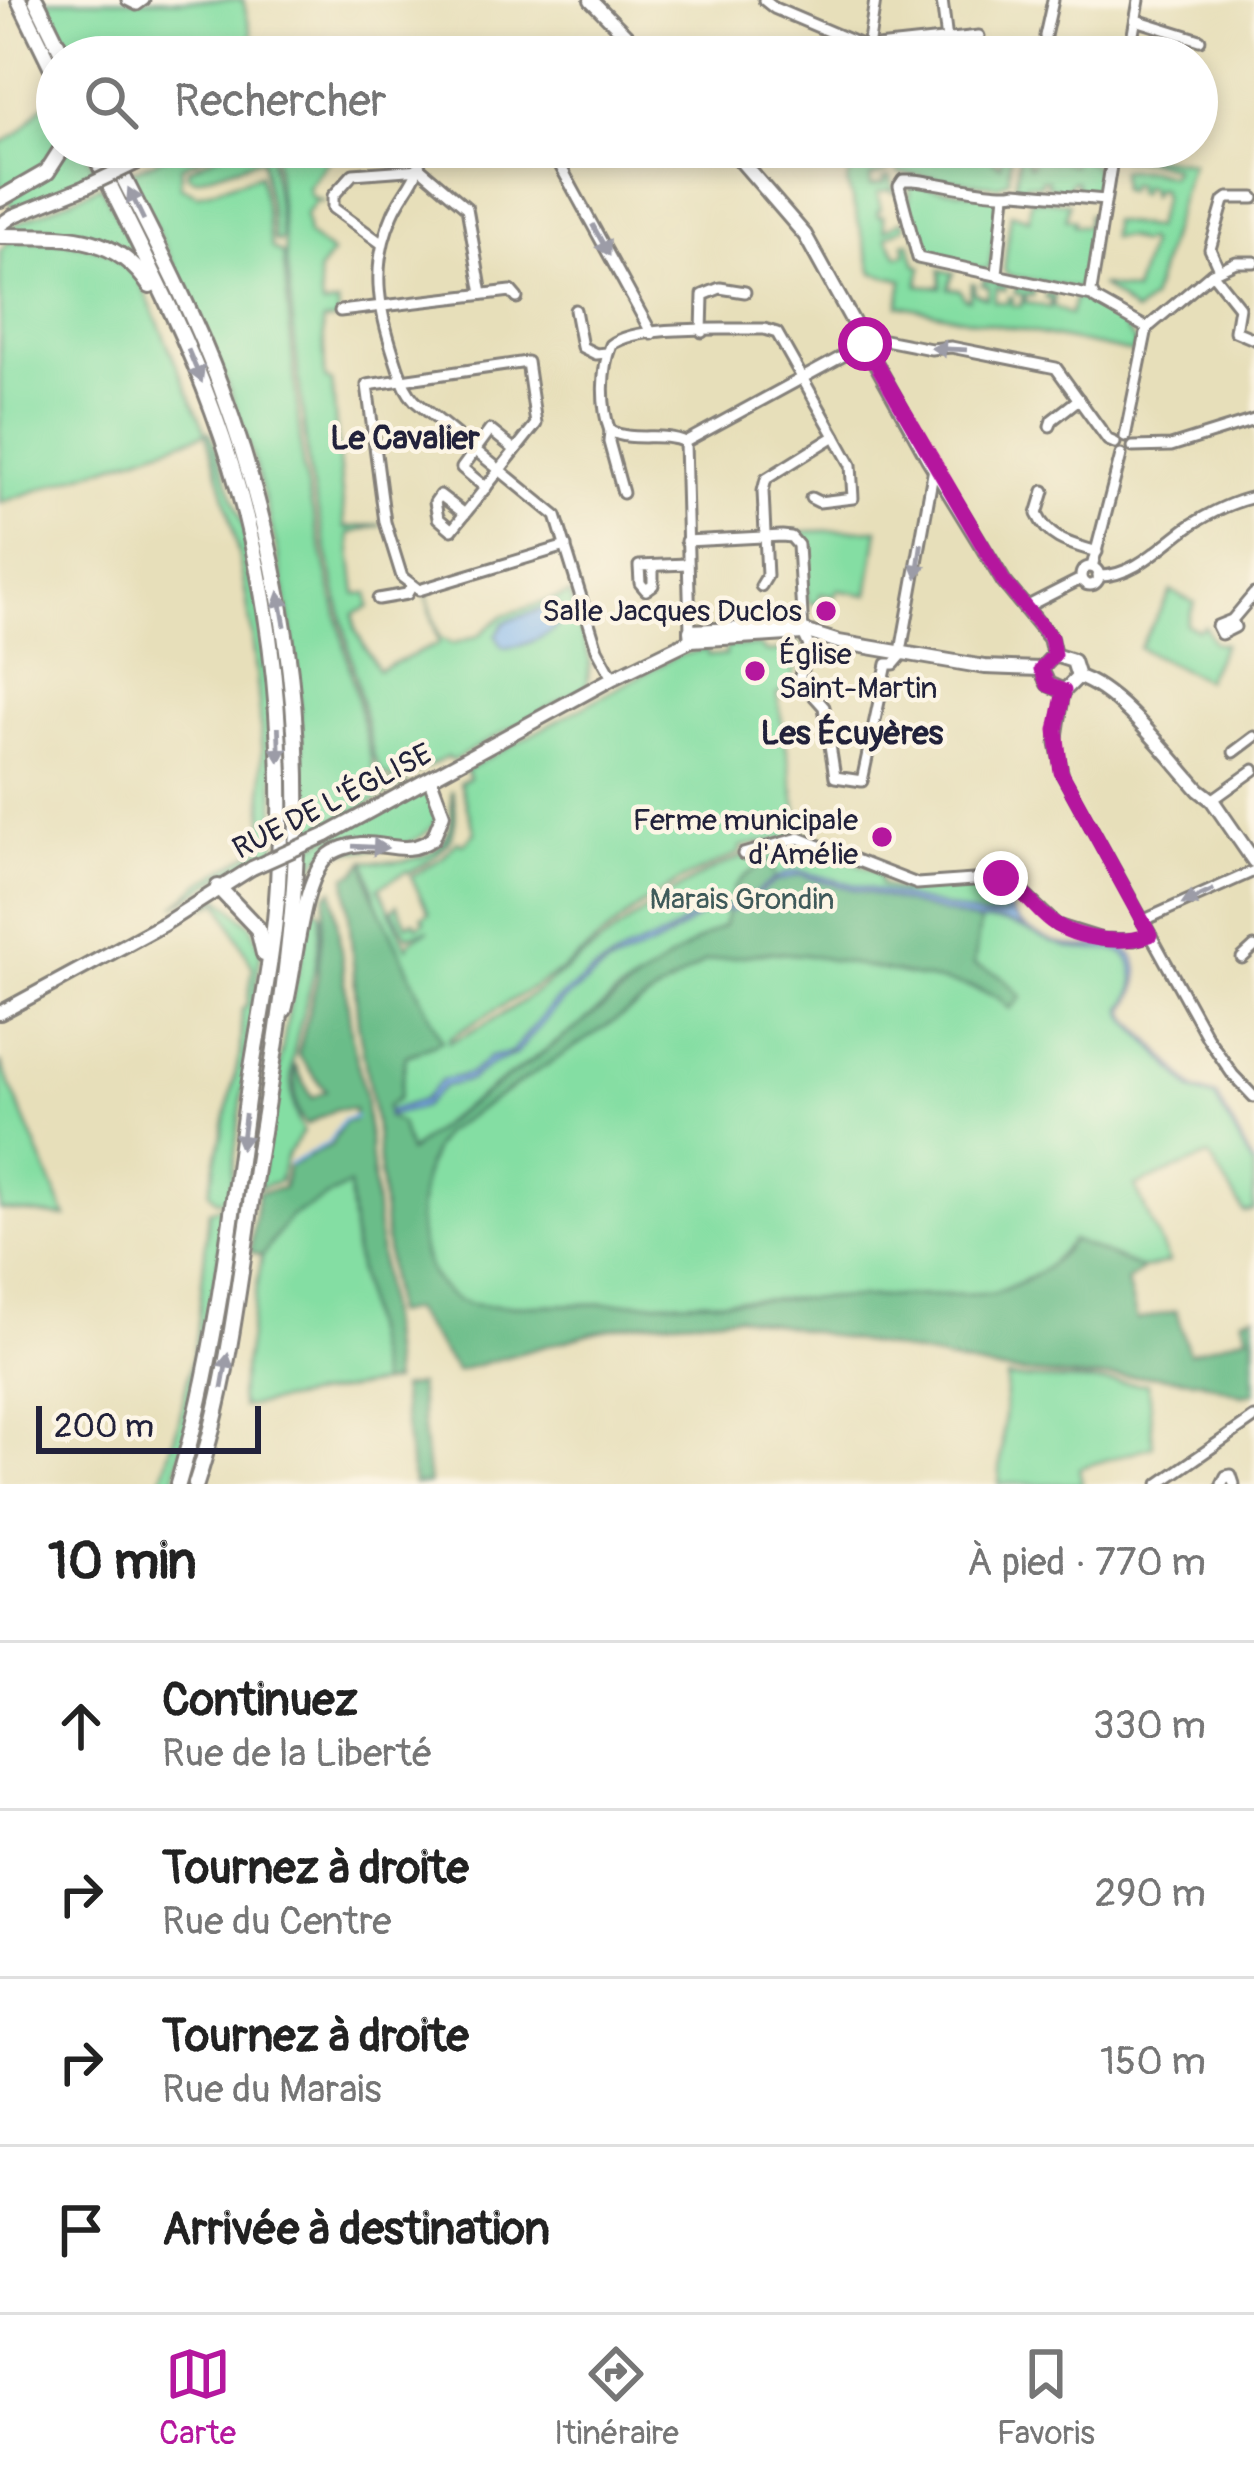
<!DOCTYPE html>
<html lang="fr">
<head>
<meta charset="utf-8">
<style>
  :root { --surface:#fff; --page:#f6f6f6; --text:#222; --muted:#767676; --line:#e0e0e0; --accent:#b5179e }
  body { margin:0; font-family:Pangolin,sans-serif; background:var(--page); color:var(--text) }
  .scale { position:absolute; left:36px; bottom:30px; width:225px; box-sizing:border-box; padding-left:12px; border:6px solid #22223b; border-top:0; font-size:33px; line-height:42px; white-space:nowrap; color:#22223b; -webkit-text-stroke:9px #fcf5e5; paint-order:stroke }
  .stop { position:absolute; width:36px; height:36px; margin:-27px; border:9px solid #b5179e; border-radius:50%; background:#fff }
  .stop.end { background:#b5179e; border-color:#fff; box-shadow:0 3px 12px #0008 }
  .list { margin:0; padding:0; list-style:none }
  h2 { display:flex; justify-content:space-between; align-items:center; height:156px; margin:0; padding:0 48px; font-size:51px }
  h2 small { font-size:39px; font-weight:400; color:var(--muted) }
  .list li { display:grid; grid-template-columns:78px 1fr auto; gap:36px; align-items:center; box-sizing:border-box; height:168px; padding:0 48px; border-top:3px solid var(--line) }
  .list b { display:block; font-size:45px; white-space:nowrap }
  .list p { margin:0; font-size:39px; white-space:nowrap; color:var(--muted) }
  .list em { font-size:39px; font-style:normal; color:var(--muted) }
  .icon { flex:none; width:66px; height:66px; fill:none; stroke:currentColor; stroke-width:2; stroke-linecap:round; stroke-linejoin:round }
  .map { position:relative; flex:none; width:1254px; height:1484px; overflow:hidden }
  .search { position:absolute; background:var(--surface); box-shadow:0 6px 18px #0003; left:36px; right:36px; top:36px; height:132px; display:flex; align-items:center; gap:30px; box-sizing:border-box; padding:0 42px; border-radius:66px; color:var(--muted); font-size:45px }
  .sheet { height:828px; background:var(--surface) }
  nav { display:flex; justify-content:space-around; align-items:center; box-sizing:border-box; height:168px; border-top:3px solid var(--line); background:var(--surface); font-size:33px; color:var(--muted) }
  nav a { display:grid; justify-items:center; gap:6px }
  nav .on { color:var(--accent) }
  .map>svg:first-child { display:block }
  .green { fill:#84dea3; stroke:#53806f; stroke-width:3 }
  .forest { fill:#6bbd89; stroke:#467062; stroke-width:3 }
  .water { fill:#7fb6ef; stroke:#506c95; stroke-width:3 }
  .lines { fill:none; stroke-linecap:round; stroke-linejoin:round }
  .stream { stroke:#7fb6ef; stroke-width:3 }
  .street-casing { stroke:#84807a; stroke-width:15 }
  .secondary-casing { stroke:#84807a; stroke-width:18 }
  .primary-casing { stroke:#84807a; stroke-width:20 }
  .street { stroke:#fff; stroke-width:9 }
  .secondary { stroke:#fff; stroke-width:12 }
  .primary { stroke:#fff; stroke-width:14 }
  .secondary-bridge-casing { stroke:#84807a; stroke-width:18; stroke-linecap:butt }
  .secondary-bridge { stroke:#fff; stroke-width:12 }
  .oneway { fill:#9c9ca7 }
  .route { stroke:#b5179e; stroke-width:15 }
  .poi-dot { fill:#b5179e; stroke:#fcf5e5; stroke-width:4.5 }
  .labels { text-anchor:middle; stroke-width:9; stroke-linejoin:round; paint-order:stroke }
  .poi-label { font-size:30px; fill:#22223b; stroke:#fcf5e5; text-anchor:end }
  .street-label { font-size:30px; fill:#22223b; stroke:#fcf5e5 }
  .park-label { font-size:30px; fill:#3f5a5a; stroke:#fcf5e5 }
  .neighbourhood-label { font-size:33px; font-weight:bold; fill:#22223b; stroke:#fcf5e5 }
</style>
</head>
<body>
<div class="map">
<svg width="1254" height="1484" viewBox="0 0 1254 1484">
  <rect width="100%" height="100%" fill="#fcf5e5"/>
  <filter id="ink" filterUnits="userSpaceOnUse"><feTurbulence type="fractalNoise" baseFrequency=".00833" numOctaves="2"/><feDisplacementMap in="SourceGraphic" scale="24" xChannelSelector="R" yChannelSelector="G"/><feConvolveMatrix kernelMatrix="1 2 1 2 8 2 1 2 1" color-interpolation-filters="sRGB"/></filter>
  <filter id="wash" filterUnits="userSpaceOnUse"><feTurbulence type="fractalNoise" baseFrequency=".004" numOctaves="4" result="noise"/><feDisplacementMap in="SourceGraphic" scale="48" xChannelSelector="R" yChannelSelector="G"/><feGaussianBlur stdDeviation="2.7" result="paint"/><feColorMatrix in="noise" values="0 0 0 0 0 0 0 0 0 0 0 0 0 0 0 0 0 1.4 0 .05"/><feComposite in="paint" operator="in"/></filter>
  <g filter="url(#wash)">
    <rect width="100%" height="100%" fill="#e7dfba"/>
    <!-- green -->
    <g class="green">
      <path d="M45,0h198l14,57h-183z"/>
      <path d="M55,97c11,61 -4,65 -51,96l-4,-4v-46c32,-11 31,-35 55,-46z"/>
      <path d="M67,147h17l13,28 -69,31 -17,2 -2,-7z"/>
      <path d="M188,147h35l-42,20 -1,19 18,9 62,-21 12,74 11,6 20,216 71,301 11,12 22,1 -103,54c2,-153 -20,-306 -75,-449 -28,-74 -66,-145 -101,-216z"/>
      <path d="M233,147h36l13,90 -3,5 -4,-2 -13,-82 -66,21 -8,-3v-6z"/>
      <path d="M274,147h58l-7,9 4,4 -21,27 2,9 15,6 -8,-2 -12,15 3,20 24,19 -14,18 4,34 16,-2 1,15 -16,2 2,57 7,4 13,146 37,-4 -33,10 7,60 12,-1 1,14 -15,7 1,15 23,41 61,-26 -13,-51 13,44 13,7 26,-8 26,-21 66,-21 20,67 -3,25 -135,75 -5,-4 -46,24 -19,-7 -8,-17 -65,-284z"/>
      <path d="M860,147h24l4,24 -18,6 1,9 14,-3 -1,-4 6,-2 5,16 -6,-3 -12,3 4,16 -4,2 2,5 4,-1 2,15 18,-10 2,7 -19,10 12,19 8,-2 -2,-11 5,-1 7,23 6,2 -4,18 23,2 -1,-17 13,3 -5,15 12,2 4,8 5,1 3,-16 3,1 -1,9 13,5 2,-11 -7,-2 2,-5 22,4 -1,6 -9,-2 -2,13 13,2 2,-6 4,1 -1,7 9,1 2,-11 -8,-2 1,-7 18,4 -1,6 -6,-1 -2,7 25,6 1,-8 -6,-2 1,-5 9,2 -2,11 17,9 5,-18 5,1 40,24 16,21 -3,10 -234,-48 4,-25 -30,-7 -26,-91z"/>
      <path d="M887,147h25l-1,8 3,1 2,-9h26l-1,8 6,1 5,-8 2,9 7,1 2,-11 10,6 5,-6 -1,6 11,1 2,-7h3l-1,13 8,5 3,-17 -4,-1h11l-1,32 -11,7 -99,-13z"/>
      <path d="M1020,149l9,17 3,-1 1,-14h4v8l18,2 1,-8h4v8l12,4 2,-11 13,2 -1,6 7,1 1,6 5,1 1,-8h4l-5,29 -9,4 -14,-1 1,-12 -5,-1 -9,12 -7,-1v-5l-9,-1 1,-6 -7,-1 -1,6 -15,-1 -2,5 -8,-1z"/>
      <path d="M1121,153l70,9 -40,138 -16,13 -35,-28 34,7 15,-48 -3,-4 -6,3 -14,-6 -15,1v-17l43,7 9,-30 -2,-9h-6l-4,7 -2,-9 -7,-1 -2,8 -5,-1 1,-8 -7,-1 -2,7 -6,-1 -1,-20h29l21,6 3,-8 -23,-7 -28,-2z"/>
      <path d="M911,185l91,12 -6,25 2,23 -5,-1 -3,20 5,2 -13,4 -58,-13 -16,-51z"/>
      <path d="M101,186l38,70 -6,2c-44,-29 -70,-26 -121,-25l2,-8z"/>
      <path d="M1031,199l38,4 -3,16 8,1v6h13l1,-11h3c3,21 1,59 -15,74l-69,-14 -3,-5 7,-57 18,6z"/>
      <path d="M63,240l45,11 31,28 67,153h4l33,93 27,143 6,182 -47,22 -54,34 26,-23 62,-37c2,-143 -12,-277 -57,-413l-206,70v-252l10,-10z"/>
      <path d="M878,529l-10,66 -31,-5 -1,6 -16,-2 -2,9 -7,1 -4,-5 -2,-53 -13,-14z"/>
      <path d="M1171,591l24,12 -9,21 12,6 7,-4 8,16 11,2 -19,36 -66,-32z"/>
      <path d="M787,643l13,1 -8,38 -15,12 24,137 28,11 -8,1 -21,-8 -60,12 1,5 -62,29 -39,25 -78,64 -113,68v4c113,-48 190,-153 308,-190 11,-3 24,-10 35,-11 19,-1 67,24 87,32l2,12 21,7 1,-9 23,6 67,-7v7h9l4,26 -26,2v4c35,-4 59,20 93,27 20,4 41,-5 57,9 6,19 8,36 -7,51l4,11 66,72 22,6 39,70v43l-10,2 -35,-56 -74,30 34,76 -26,7 -71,-29 -30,32 -49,22 -483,12c-18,0 -40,1 -56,-8 -49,-31 -40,-125 -11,-165l263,-172 65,-9 35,3 148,27 43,15 3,-21 -20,-7 -273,-29 -89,53 -36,31 -137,97 -36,32 -21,-36 -1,-11 12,-9 7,-41 13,-4 -54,-191c29,3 74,2 85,-33 4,-12 0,-27 2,-38 12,47 -7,61 -43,83l-2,-2 -28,16 28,60 4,-7 18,-10 -22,6 -15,-26 5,-5 10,19 7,-3 3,5 8,-4 -3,-5 7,-4 -18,-36 32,-20 14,-16 6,3 12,-11 -15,-50 9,-5 -3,-8 211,-114 29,-7 2,6 17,1 2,-10h32l7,6 20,-1z"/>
      <path d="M422,789l6,1 10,27c-17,38 -77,31 -114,36 -26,26 -25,72 -31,107l9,-109z"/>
      <path d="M218,896l34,30 9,25 -32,247 -12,2 -8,-8 31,-139 2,-43 5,-5 6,-37 -34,-67 -13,6 -1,-3z"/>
      <path d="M314,905l7,9c-2,19 -2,39 -7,58 -12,53 -38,108 -11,160l-16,23 -8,26 -21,7 32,-184z"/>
      <path d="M0,1061l66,156 -66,-7z"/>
      <path d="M349,1184l6,68 25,132 -138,23 -3,-11 23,-140 28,-39z"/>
      <path d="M227,1203l-23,162 -31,119h-13l19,-63 18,-87 12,-123z"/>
      <path d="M1007,1378l141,6 5,62 -74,22 3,16h-83z"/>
    </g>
    <!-- forest -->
    <g class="forest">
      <path d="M771,860l5,21 24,-6 180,47 -6,43 26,10 22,22 -12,12 -13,-12 -21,-9 -170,-33 -35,-3 -65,9 -263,172c-29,40 -38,135 11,165 16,9 38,8 56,8l483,-12c33,-11 59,-25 79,-54l71,29 -16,13 10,38 39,-9 13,42 59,-18 -6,-17 12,-4v79l-12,2 -41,-14 -45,-5 -71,2 -86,-7 -261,-55 -92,6 -40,7 -150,42 -44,-61 -19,4 -18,-194 -17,-97 -12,-147 10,-4 9,-11 6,29 71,151 -36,15 -7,42 -12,8 1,11 13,6 8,29c54,-47 115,-83 171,-127 48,-36 92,-71 144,-100 9,-43 7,-42 47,-65z"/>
      <path d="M333,890l19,148 13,57 28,287 -13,2 -25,-132 -6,-67 -59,32 -28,39 -12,-4 8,-59 25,-5 5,-21 43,-22 13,-23 10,-2v-11h-18l-30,16c-14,-16 -11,-39 -11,-60l17,33 14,-7 -28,-36 19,-76 9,-84z"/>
      <path d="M418,1385l11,99h-16l-13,-96z"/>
    </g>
    <!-- water -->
    <g class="water">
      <path d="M556,604l9,13c-9,16 -44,33 -63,30l-6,-12 9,-13z"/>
      <path d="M799,871l185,46 22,-2 -4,-30 7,4c-11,35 42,56 71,58 13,1 35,-7 47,3 19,15 10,45 -2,60l3,7 67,73 22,6 37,70 -39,-69 -22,-6 -66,-72 -4,-9c8,-11 13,-19 11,-34 -3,-40 -38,-20 -66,-29 -32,-10 -55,-31 -88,-25l-180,-47 -25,7 -42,29 -24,-1 -47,32 -56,25 -45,35 -45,52 -25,10 -21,16 -26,6 -21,21 -35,9v-5l35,-11 19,-20 28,-6 20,-17 21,-4 44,-52 38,-29 35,-21 38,-16 40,-28c11,-1 19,3 30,-2 24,-10 35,-32 63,-34z"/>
    </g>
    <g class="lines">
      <!-- stream -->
      <path class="stream" d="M290,1164l38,-21 15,-23 13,-3"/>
    </g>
  </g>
  <g filter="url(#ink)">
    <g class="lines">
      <defs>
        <g id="street">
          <path d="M127,0l10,5 7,-5"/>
          <path d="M764,0l10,8 94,40 7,-48"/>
          <path d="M942,0l5,40"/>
          <path d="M1136,20l64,20"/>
          <path d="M868,48l111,-12"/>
          <path d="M1047,57l-2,-21 8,-36"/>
          <path d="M1129,57l10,-57"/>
          <path d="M420,147c4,27 -17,43 -27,67 -25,56 -13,99 5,154 5,14 7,22 17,33l141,115 41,133 16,29"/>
          <path d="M550,147l102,187"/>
          <path d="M1114,147l-23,144 4,8 52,29"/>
          <path d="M421,169l46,39 15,86"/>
          <path d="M381,243l-48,-35v-12l20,-22 68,-5"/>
          <path d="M1219,269l-9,-20 14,-48 4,-3h26"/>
          <path d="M1212,273l27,34 -4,24 19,8"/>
          <path d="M997,274l8,-80"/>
          <path d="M1092,296l-174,-38 -19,-72 4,-6h10c25,2 83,17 103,12l89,8"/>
          <path d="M575,310l7,37 14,7 11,-1"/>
          <path d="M340,311l171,-20 6,7"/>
          <path d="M702,332l1,-37 17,-7 25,4"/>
          <path d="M860,335l71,14 20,-2 105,21 52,72 7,3"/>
          <path d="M1050,426l2,-6 27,-21"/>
          <path d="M610,431l-1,11 14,51"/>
          <path d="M1125,437l22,-109 65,-55 24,-11h18"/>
          <path d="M685,442c-24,-11 -51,1 -75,-11 -9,-24 -9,-62 1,-86 27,-21 117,-15 153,-16l13,4 58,103 -69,43 -3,12 4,85 -6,10"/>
          <path d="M1133,447l38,-1 83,-26"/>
          <path d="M486,488l-24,-20 28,-38 25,20"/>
          <path d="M1044,491l-7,23c12,26 34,30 60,38"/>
          <path d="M811,498l8,4 34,-4 -2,-33 -16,-29"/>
          <path d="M465,514l-25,-19 -5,7 3,16 14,12c28,-35 56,-71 84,-106l-9,-62 -160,23 18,137 17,55 17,13 147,-44"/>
          <path d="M686,541l96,-5 9,1 7,8 5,88 6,13 -10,33 25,28 11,70 27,4 25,-117h7l6,-7 34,-189"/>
          <path d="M653,566v19l-7,5 -6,-7 -1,-17 48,-2"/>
          <path d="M1092,567l29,-112"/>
          <circle cx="1090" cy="576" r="9"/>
          <path d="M1098,576c37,1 65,-32 93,-51 19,-12 41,-23 63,-28"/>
          <path d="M378,599l29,-5 4,-7"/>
          <path d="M1024,608l57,-29"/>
          <path d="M1232,620l-15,6 4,8 14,-7 -3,-7 22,-26"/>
          <path d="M690,631l-5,-189 180,-98"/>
          <path d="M1064,691l-8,53 7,32 144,261 26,38 21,22"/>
          <path d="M1234,752l20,-15"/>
          <path d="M1212,800l42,-30"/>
          <path d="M743,854l56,-16 118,46 84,-6 18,11 38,36 45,14 32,1 16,-5"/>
          <path d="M1142,921l112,-50"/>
          <path d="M1242,958l12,-11"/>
          <path d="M1159,1484l95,-66"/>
          <path d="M1222,1484l4,-8 5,-1 3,9"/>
        </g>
        <g id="secondary">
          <path d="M591,0l56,57"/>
          <path d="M729,147l76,88 123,223 76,124 46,56 4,17"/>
          <path d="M146,158l24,-11"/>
          <path d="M0,225l13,-9 72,-29"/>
          <path d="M691,640l-1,-9 102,-4 47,15 146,25 56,2"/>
          <path d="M1054,655l-13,14 7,15 16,7 14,-14"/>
          <path d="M1054,655l19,6 5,16"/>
          <path d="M1078,677c41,12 92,81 121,113l13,10 42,61"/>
          <path d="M326,835l287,-157 78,-38 112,-7"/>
          <path d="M285,1010c11,-38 15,-127 42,-153 8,-8 23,-12 34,-13 28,-1 47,13 72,-6l10,-24 -13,-35"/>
          <path d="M0,1013l164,-89 88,-56"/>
        </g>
        <g id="primary">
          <path d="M19,0l38,78"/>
          <path d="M36,0l28,57"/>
          <path d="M91,147c42,87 89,173 122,264 56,151 74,313 65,473 -4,72 -21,145 -31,216 -17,130 -32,259 -69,384"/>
          <path d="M108,147c39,78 82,157 112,238 52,140 80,286 77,436 -2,115 -22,229 -40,342 -17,108 -27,217 -61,321"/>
          <path d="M0,199l47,-27 16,-25"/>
          <path d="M0,236c60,1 113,-6 150,50"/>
          <path d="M218,887l40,42 6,25"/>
        </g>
      </defs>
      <!-- street casing -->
      <use href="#street" class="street-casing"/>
      <!-- secondary casing -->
      <use href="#secondary" class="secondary-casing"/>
      <!-- primary casing -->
      <use href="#primary" class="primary-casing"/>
      <!-- street -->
      <use href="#street" class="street"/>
      <!-- secondary -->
      <use href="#secondary" class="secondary"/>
      <!-- primary -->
      <use href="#primary" class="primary"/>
      <defs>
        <g id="secondary-bridge">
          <path d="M85,187l61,-29"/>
          <path d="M252,868l74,-33"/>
        </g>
      </defs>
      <!-- secondary-bridge casing -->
      <use href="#secondary-bridge" class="secondary-bridge-casing"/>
      <!-- secondary-bridge -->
      <use href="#secondary-bridge" class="secondary-bridge"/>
    </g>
    <!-- one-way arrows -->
    <defs><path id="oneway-solid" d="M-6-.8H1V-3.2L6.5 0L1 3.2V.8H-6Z" transform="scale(3)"/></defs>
    <g class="oneway">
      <use href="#oneway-solid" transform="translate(136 204) rotate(-116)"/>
      <use href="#oneway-solid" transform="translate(601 240) rotate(61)"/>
      <use href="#oneway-solid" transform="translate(949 349) rotate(-177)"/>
      <use href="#oneway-solid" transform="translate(195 366) rotate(67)"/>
      <use href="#oneway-solid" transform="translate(919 561) rotate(98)"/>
      <use href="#oneway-solid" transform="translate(282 609) rotate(-100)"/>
      <use href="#oneway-solid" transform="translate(279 745) rotate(88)"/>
      <use href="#oneway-solid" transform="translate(370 847) rotate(3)"/>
      <use href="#oneway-solid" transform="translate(1198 897) rotate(155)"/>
      <use href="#oneway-solid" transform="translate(243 1132) rotate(97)"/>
      <use href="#oneway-solid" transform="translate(225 1371) rotate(-80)"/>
    </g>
  </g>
  <g class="lines" filter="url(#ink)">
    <!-- route -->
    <path class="route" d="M865,344l139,238 47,56 3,17 -13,14 7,16 16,6 -8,39 5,42 89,163c-30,11 -79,4 -104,-18 -16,-14 -25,-30 -45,-39"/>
  </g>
  <!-- markers -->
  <g class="poi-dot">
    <circle cx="826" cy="611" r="12"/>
    <circle cx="755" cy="671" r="12"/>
    <circle cx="882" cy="837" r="12"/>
  </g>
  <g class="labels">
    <!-- poi labels -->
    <g class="poi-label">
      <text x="802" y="621">Salle Jacques Duclos</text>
      <text x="779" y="664" text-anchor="start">Église<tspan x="779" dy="34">Saint-Martin</tspan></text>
      <text x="858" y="830">Ferme municipale<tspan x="858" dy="34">d'Amélie</tspan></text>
    </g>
    <!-- street labels -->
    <g class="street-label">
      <text transform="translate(332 801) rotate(-27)" y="10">RUE DE L'ÉGLISE</text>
    </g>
    <!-- park labels -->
    <g class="park-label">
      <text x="742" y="909">Marais Grondin</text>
    </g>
    <!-- neighbourhood labels -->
    <g class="neighbourhood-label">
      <text x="405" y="449">Le Cavalier</text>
      <text x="852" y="744">Les Écuyères</text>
    </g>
  </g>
</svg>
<div class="scale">200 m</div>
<div class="stop" style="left:865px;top:344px"></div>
<div class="stop end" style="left:1001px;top:878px"></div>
<div class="search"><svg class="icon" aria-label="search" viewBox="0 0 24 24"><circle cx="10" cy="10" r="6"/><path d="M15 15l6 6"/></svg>Rechercher</div>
</div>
<section class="sheet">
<h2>10 min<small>À pied · 770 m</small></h2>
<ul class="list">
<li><svg class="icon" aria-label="ahead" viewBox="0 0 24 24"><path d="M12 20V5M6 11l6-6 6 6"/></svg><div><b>Continuez</b><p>Rue de la Liberté</p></div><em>330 m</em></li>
<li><svg class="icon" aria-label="right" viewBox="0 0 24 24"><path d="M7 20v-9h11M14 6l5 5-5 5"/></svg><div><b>Tournez à droite</b><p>Rue du Centre</p></div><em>290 m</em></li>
<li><svg class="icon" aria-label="right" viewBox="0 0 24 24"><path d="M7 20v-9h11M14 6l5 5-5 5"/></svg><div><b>Tournez à droite</b><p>Rue du Marais</p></div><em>150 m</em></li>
<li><svg class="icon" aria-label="arrive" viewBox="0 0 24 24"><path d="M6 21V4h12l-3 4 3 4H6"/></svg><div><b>Arrivée à destination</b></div></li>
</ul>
</section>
<nav>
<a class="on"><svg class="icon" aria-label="map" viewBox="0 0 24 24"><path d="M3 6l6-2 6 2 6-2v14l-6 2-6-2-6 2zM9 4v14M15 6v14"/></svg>Carte</a>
<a><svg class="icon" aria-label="directions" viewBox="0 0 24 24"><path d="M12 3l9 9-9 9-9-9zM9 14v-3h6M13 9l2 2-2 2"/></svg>Itinéraire</a>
<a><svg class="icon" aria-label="saved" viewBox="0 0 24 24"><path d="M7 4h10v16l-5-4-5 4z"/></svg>Favoris</a>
</nav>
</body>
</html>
